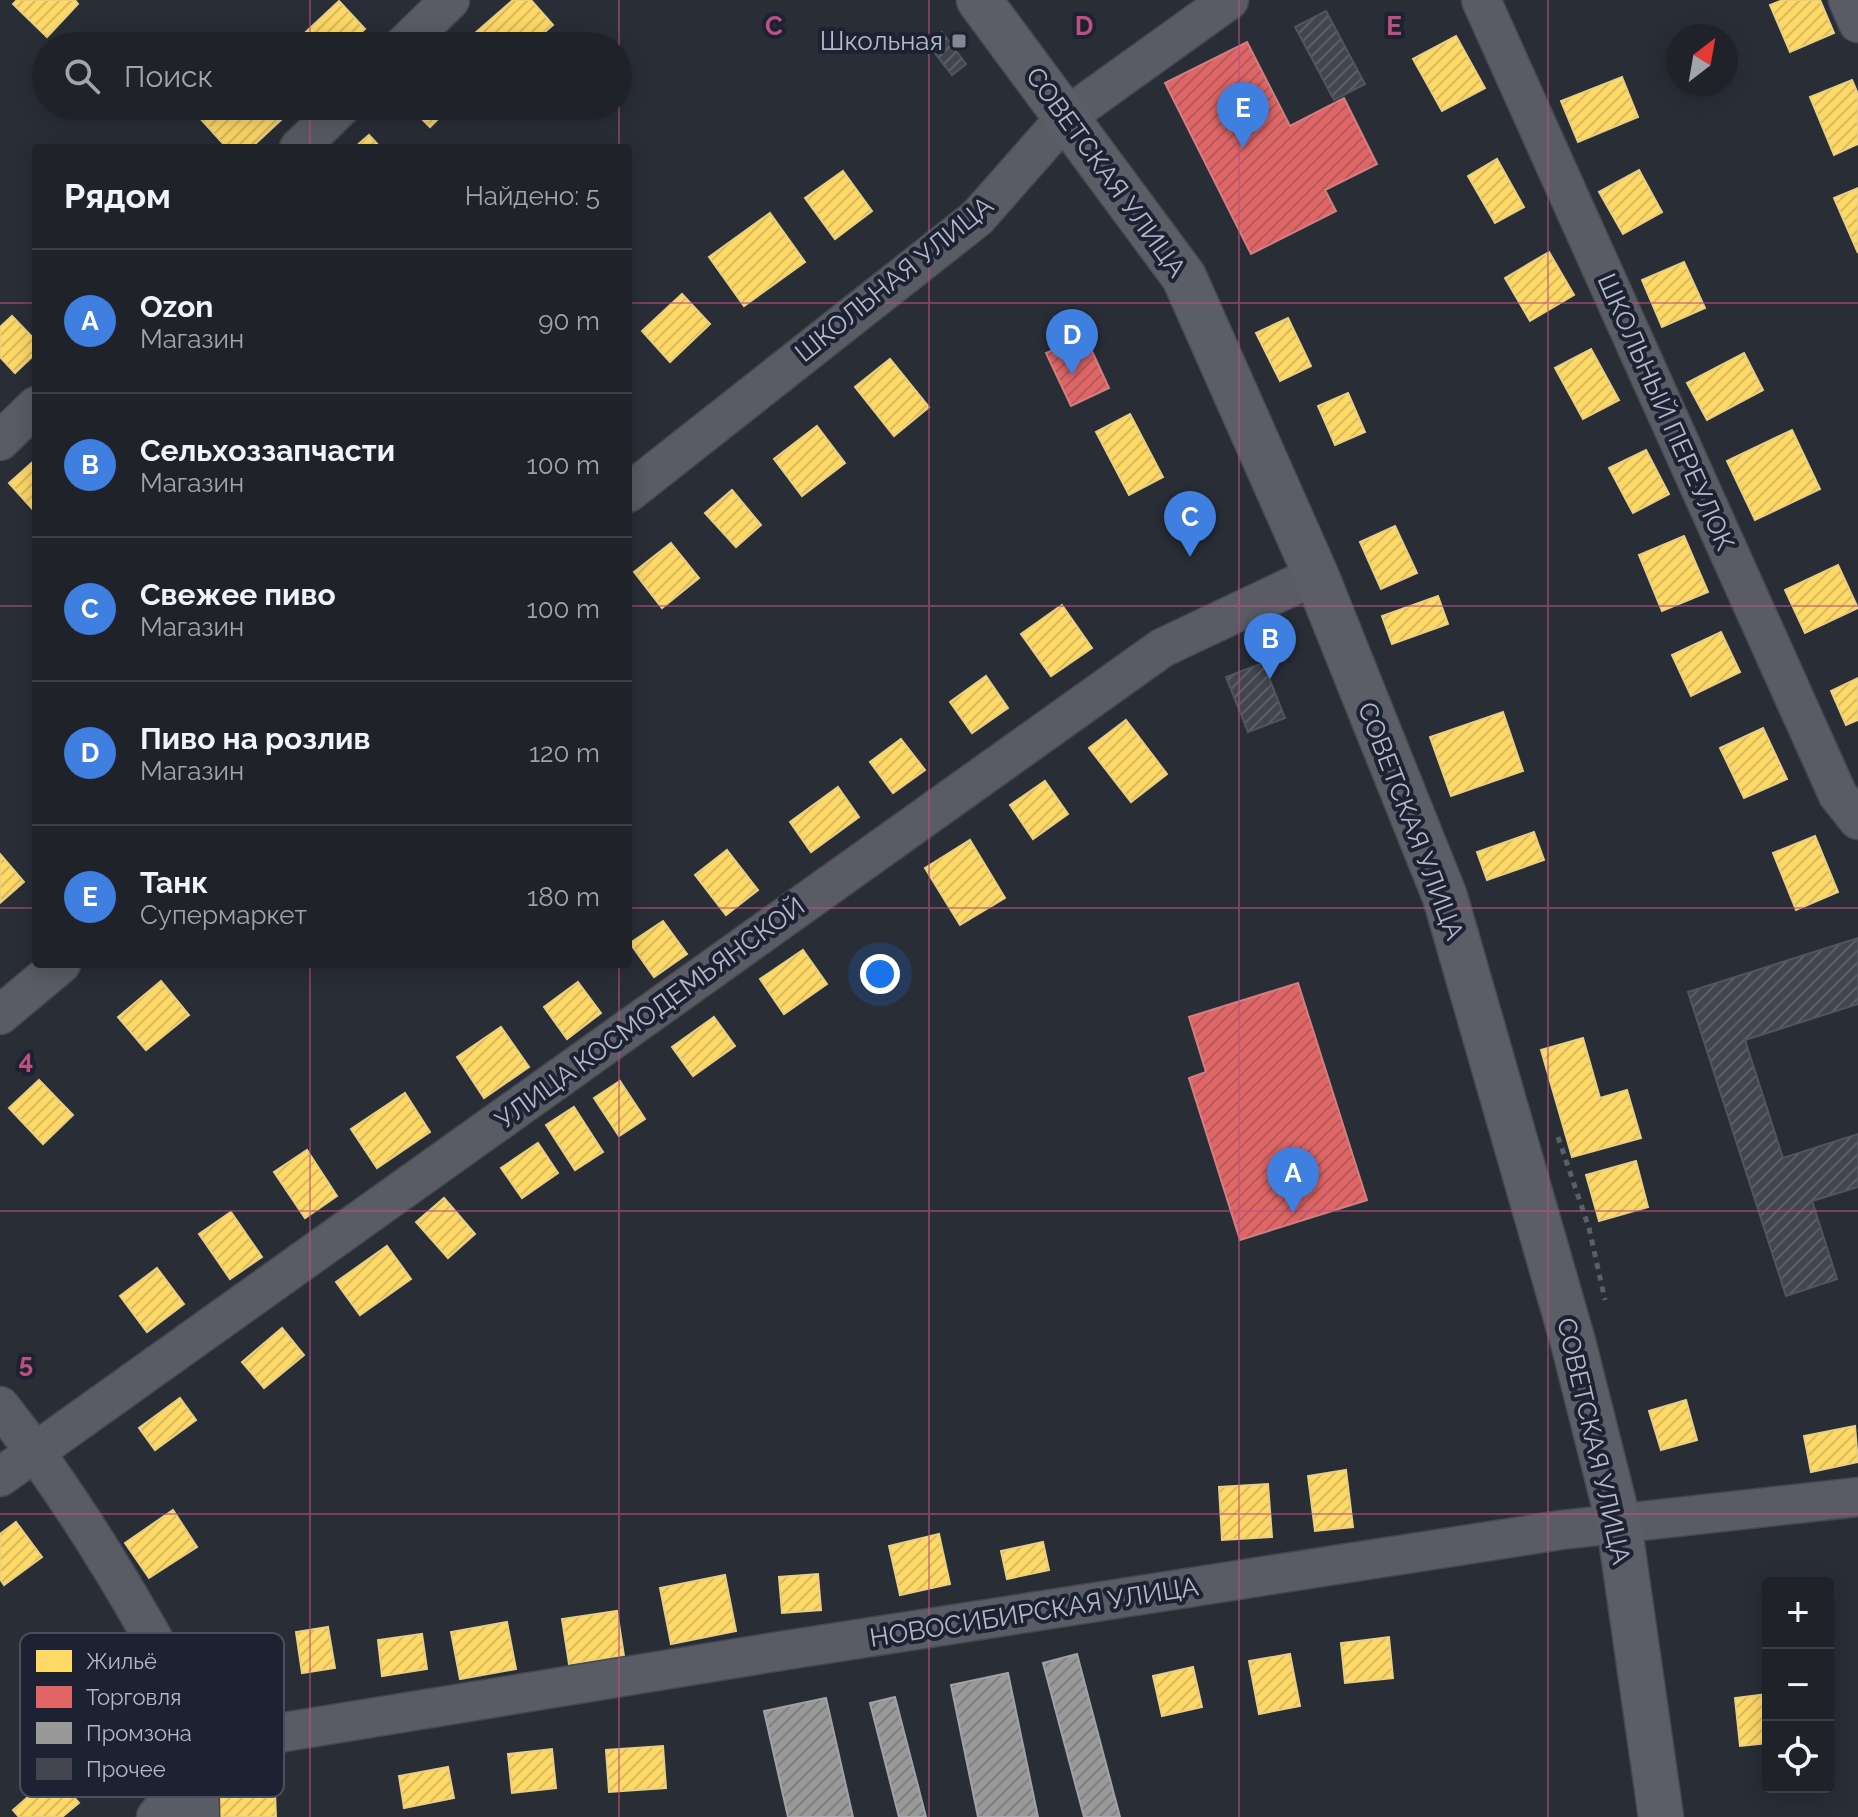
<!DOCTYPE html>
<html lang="ru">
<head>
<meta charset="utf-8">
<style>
  :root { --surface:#1f2228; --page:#2c2f34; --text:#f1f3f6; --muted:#a1a4a8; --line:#3c3f45; --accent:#828795 }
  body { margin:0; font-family:Raleway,sans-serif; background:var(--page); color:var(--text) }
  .controls { position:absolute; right:24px; bottom:24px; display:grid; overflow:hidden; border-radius:8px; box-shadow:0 4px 20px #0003 }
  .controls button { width:72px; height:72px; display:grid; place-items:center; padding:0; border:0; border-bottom:2px solid var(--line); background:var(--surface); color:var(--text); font:40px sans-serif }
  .compass { position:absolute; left:1666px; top:24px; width:72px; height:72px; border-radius:50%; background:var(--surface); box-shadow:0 4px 20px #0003; rotate:31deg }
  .you { position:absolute; left:880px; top:974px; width:28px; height:28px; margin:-20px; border:6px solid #fff; border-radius:50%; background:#1a73e8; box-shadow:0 0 0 12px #1a73e833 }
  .badge { display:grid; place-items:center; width:52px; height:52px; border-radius:50%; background:var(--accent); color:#fff; font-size:26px; font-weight:700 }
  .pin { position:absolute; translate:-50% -66px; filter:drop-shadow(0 2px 4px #0008) }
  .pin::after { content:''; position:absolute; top:42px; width:28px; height:24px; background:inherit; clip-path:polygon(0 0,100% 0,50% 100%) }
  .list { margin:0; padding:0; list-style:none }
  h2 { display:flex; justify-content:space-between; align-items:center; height:104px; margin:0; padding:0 32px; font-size:34px }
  h2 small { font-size:26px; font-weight:400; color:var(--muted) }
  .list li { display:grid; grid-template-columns:52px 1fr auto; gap:24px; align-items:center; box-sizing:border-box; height:144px; padding:0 32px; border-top:2px solid var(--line) }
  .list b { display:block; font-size:30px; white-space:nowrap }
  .list p { margin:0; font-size:26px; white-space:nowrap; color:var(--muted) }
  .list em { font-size:26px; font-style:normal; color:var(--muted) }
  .icon { flex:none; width:44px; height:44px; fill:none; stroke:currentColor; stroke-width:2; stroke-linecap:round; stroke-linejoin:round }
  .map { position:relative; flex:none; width:1858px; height:1817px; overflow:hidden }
  .search { position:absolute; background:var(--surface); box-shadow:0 4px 20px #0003; left:32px; top:32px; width:600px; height:88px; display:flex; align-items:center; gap:20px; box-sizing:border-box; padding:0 28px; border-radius:44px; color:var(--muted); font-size:30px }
  .panel { position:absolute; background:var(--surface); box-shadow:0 4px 20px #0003; left:32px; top:144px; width:600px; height:824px; border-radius:8px }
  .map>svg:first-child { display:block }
  .homes { fill:url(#homes-hatch); stroke:#e8cf83; stroke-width:2 }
  .shops { fill:url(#shops-hatch); stroke:#d27f83; stroke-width:2 }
  .industry { fill:url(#industry-hatch); stroke:#a0a2a7; stroke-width:2 }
  .building { fill:url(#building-hatch); stroke:#51555e; stroke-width:2 }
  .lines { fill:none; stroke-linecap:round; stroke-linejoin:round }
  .minor-casing { stroke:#45484f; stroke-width:41 }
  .major-casing { stroke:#464a53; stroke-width:47 }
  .path { stroke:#5b6066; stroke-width:5; stroke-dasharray:6 6; stroke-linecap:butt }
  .minor { stroke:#595c64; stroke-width:38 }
  .major { stroke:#5b5e66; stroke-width:44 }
  .grid { fill:none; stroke:#bc5081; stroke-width:2; stroke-opacity:0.55 }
  .poi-dot { fill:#828795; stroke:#1c2231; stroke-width:3 }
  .labels { text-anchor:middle; stroke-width:8; stroke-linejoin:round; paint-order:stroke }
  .poi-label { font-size:26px; fill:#b2b8c8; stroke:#1c2231; text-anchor:end }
  .street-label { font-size:26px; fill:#b2b8c8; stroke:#1c2231 }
  .key { fill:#1c2231; stroke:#494f5e; stroke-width:2 }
  .key-label { font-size:22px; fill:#b2b8c8 }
  .grid-label { font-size:26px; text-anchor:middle; font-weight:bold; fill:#bc5081; stroke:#1c2231; stroke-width:8; stroke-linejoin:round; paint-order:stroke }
</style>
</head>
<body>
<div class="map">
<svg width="1858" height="1817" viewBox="0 0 1858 1817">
  <defs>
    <pattern id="homes-hatch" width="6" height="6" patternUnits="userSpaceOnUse" patternTransform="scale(2)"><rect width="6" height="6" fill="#ffd966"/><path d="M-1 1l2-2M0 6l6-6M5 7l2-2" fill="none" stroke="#d7b95e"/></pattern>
    <pattern id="shops-hatch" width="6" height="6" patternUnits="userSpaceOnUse" patternTransform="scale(2)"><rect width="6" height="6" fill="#e06666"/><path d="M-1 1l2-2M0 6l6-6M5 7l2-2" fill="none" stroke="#b55a5c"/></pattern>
    <pattern id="industry-hatch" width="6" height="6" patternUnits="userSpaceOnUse" patternTransform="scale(2)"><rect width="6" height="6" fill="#999"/><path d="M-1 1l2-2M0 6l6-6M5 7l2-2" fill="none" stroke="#808082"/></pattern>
    <pattern id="building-hatch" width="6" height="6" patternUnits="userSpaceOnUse" patternTransform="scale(2)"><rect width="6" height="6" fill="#42454d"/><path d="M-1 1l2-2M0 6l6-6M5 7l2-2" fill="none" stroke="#5b5e65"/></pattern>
  </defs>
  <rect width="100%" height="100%" fill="#292d36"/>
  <!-- homes -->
  <g class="homes">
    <path d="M17,0h58l3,4 -31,33 -34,-33z"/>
    <path d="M513,0h18l22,25 -24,21h-43l-11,-13z"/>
    <path d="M1783,0h37l14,33 -44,19 -20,-47z"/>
    <path d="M339,1l26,28 -19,17h-49l-3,-3z"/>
    <path d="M1456,36l29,52 -43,23 -29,-52z"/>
    <path d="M1622,77l16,40 -60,25 -17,-41z"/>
    <path d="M1852,80l6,14v50l-24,11 -24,-58z"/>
    <path d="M208,106h88l-45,42h-24l-29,-32z"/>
    <path d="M409,106h42l-21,21z"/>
    <path d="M369,135l12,13h-27z"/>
    <path d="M1497,159l27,48 -29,16 -27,-47z"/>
    <path d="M1639,170l23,42 -39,22 -24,-42z"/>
    <path d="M843,171l29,40 -37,28 -30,-41z"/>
    <path d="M1858,188v65l-24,-55z"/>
    <path d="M770,213l35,49 -61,44 -35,-49z"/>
    <path d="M1549,252l25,43 -44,26 -25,-43z"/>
    <path d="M1684,262l21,46 -43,19 -20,-47z"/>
    <path d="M682,294l28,30 -40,38 -28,-31z"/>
    <path d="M12,316l24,25v12l-21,20 -15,-16v-30z"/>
    <path d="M1288,318l23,48 -31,15 -24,-48z"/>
    <path d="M1591,349l28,51 -36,19 -28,-51z"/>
    <path d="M1744,353l19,37 -56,30 -20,-37z"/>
    <path d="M890,359l39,48 -35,29 -39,-49z"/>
    <path d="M1348,393l17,39 -30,13 -17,-39z"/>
    <path d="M1130,414l33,63 -34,18 -33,-63z"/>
    <path d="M817,426l28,37 -43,33 -28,-37z"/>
    <path d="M1792,430l28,59 -65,31 -28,-59z"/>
    <path d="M1646,450l23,44 -36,19 -24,-45z"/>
    <path d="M36,459v52l-1,1 -26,-29z"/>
    <path d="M732,490l29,35 -25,22 -31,-34z"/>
    <path d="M1395,526l22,47 -36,16 -21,-47z"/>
    <path d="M1684,536l24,56 -46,19 -23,-56z"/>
    <path d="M671,543l28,35 -37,30 -28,-36z"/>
    <path d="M1838,565l20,43 -53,25 -20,-43z"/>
    <path d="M1438,596l10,28 -56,20 -10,-28z"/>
    <path d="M1062,605l30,43 -41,28 -30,-42z"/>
    <path d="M1721,632l19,40 -49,24 -19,-41z"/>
    <path d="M986,676l22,32 -36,25 -22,-31z"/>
    <path d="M1858,678v42l-12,5 -15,-34z"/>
    <path d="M1503,712l20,59 -72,25 -21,-59z"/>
    <path d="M1126,720l41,54 -36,28 -42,-54z"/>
    <path d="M1763,728l24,51 -43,19 -24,-50z"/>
    <path d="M901,739l24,31 -32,23 -23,-31z"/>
    <path d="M1045,781l23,33 -35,25 -23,-34z"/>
    <path d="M838,787l21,30 -48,35 -21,-30z"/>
    <path d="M1534,832l10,28 -57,20 -10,-28z"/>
    <path d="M1815,836l23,56 -42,18 -23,-57z"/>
    <path d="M970,840l35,58 -45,27 -35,-57z"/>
    <path d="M727,850l31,40 -32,25 -31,-40z"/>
    <path d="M0,854l24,28 -24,21z"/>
    <path d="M663,921l24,33 -33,23 -24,-34z"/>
    <path d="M803,950l24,34 -43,30 -24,-35z"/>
    <path d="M161,981l28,34 -43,35 -28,-33z"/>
    <path d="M578,982l23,31 -34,26 -23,-32z"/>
    <path d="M714,1017l21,29 -42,30 -21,-29z"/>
    <path d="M501,1027l28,40 -45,31 -27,-41z"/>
    <path d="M1583,1038l17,60 27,-8 14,48 -69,19 -31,-107z"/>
    <path d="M39,1080l34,35 -30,29 -34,-36z"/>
    <path d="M620,1081l25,38 -26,17 -25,-38z"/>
    <path d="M405,1093l25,39 -53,36 -26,-39z"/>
    <path d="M574,1107l29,45 -28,18 -29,-45z"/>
    <path d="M538,1143l20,30 -36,25 -21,-30z"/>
    <path d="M307,1150l30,46 -32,22 -31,-46z"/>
    <path d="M1636,1161l12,46 -49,14 -13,-46z"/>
    <path d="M444,1198l31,36 -27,24 -32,-36z"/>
    <path d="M231,1212l31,45 -32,22 -31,-45z"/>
    <path d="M387,1246l24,33 -51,36 -24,-33z"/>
    <path d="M157,1268l27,36 -37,28 -27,-36z"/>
    <path d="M282,1328l22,27 -40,33 -22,-26z"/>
    <path d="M180,1398l16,22 -41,30 -16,-22z"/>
    <path d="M1686,1400l11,40 -36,10 -12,-39z"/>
    <path d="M1855,1426l3,36 -47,10 -7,-36z"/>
    <path d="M1346,1470l7,57 -38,4 -7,-55z"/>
    <path d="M1268,1484l4,53 -50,3 -3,-53z"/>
    <path d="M173,1510l24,37 -48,31 -24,-35z"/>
    <path d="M16,1522l26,35 -38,28 -4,-6v-45z"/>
    <path d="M939,1534l11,50 -50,11 -11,-49z"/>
    <path d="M1043,1542l6,28 -42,9 -6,-28z"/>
    <path d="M818,1574l3,36 -39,3 -3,-36z"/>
    <path d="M725,1575l11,56 -65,13 -11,-56z"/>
    <path d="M617,1611l7,45 -55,8 -7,-45z"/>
    <path d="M507,1622l9,47 -56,10 -9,-47z"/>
    <path d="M328,1627l7,41 -33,5 -6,-41z"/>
    <path d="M422,1634l5,35 -45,7 -4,-36z"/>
    <path d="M1389,1637l4,41 -48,5 -4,-40z"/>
    <path d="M1290,1654l10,52 -41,8 -10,-53z"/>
    <path d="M1193,1667l9,40 -40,9 -9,-40z"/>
    <path d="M1768,1694v49l-28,3 -5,-48z"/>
    <path d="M663,1746l3,42 -57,4 -3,-42z"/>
    <path d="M552,1749l4,39 -44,5 -4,-39z"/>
    <path d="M448,1767l6,31 -50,10 -5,-32z"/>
    <path d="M54,1774l25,29 -17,14h-43l-6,-7z"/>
    <path d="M275,1792l1,25h-59l-2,-22z"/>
  </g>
  <!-- shops -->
  <g class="shops">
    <path d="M1247,42l43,84 54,-28 33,66 -52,26 11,21 -85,43 -86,-171z"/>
    <path d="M1085,336l24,52 -38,18 -25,-53z"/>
    <path d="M1298,983l69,217 -127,40 -51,-162 17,-6 -17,-55z"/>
  </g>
  <!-- industry -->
  <g class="industry">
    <path d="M1077,1654l43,163h-36l-41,-154z"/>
    <path d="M1008,1673l30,144h-60l-27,-132z"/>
    <path d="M895,1697l31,120h-27l-29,-114z"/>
    <path d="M826,1698l27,119h-65l-24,-106z"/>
  </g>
  <!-- building -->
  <g class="building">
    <path d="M1326,11l39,73 -31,16 -39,-73z"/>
    <path d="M942,32l24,32 -14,11 -25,-32z"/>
    <path d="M1263,663l22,55 -37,14 -22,-55z"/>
    <path d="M1858,938v66l-113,36 38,118 75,-24v53l-46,14 25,78 -51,17 -98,-304z"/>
  </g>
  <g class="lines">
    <defs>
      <g id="minor">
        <path d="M1481,0l357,795 20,25"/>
        <path d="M1848,0l10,23"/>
        <path d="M403,46l47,-46"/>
        <path d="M299,148l43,-42"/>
        <path d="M0,441l36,-35"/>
        <path d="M628,493l349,-275 89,-101 163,-117"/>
        <path d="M0,1015l61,-51"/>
        <path d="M0,1406c82,103 149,222 211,338"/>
        <path d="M0,1477l1162,-829 154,-73"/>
        <path d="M211,1744l576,-94 774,-120 297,-33"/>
        <path d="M156,1817l43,-51"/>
        <path d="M200,1817l-1,-51 12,-22"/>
      </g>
      <path id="major" d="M979,0l205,277 132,298 129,322 128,445 46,182 42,293"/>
    </defs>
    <!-- minor casing -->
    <use href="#minor" class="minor-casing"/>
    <!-- major casing -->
    <use href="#major" class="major-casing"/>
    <!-- path -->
    <path class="path" d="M1558,1137l31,91 16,72"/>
    <!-- minor -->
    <use href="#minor" class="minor"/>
    <!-- major -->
    <use href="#major" class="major"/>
  </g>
  <!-- grid -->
  <path class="grid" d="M310,0v46M619,0v148M929,0v1817M1239,0v1817M1548,0v1817M310,106v42M0,303h36M628,303h1230M0,606h36M628,606h1230M0,908h36M628,908h1230M310,964v853M619,964v853M0,1211h1858M0,1514h1858"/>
  <!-- markers -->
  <rect class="poi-dot" x="951" y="33" width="16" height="16" rx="4"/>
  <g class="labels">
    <!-- poi labels -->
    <g class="poi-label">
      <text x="943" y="50">Школьная</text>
    </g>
    <!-- street labels -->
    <g class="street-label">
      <text transform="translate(1106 172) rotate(54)" y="9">СОВЕТСКАЯ УЛИЦА</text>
      <text transform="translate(894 279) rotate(-39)" y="9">ШКОЛЬНАЯ УЛИЦА</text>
      <text transform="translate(1666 412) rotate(66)" y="9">ШКОЛЬНЫЙ ПЕРЕУЛОК</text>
      <text transform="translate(1411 821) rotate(69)" y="9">СОВЕТСКАЯ УЛИЦА</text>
      <text transform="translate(650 1013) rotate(-36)" y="9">УЛИЦА КОСМОДЕМЬЯНСКОЙ</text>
      <text transform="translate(1594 1441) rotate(77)" y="9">СОВЕТСКАЯ УЛИЦА</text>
      <text transform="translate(1034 1612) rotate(-9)" y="9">НОВОСИБИРСКАЯ УЛИЦА</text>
    </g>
  </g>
  <!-- legend -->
  <rect x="20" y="1633" width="264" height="164" rx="12" class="key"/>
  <rect x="36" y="1650" width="36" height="22" fill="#ffd966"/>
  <rect x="36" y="1686" width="36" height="22" fill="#e06666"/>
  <rect x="36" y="1722" width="36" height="22" fill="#999"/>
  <rect x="36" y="1758" width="36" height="22" fill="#42454d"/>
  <g class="key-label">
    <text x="86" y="1669">Жильё</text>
    <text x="86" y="1705">Торговля</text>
    <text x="86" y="1741">Промзона</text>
    <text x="86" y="1777">Прочее</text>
  </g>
  <g class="grid-label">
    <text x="774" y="35">C</text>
    <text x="1084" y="35">D</text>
    <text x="1394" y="35">E</text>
    <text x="26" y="1069">4</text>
    <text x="26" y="1372">5</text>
  </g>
</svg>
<div class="controls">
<button>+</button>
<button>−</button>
<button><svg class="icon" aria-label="locate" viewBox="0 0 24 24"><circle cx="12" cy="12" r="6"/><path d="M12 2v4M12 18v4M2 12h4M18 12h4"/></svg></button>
</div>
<svg class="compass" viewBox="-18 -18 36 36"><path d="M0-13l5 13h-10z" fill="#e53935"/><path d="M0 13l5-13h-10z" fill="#a1a4a8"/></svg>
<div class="you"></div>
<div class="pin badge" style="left:1293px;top:1213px;background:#3f7fe0">A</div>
<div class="pin badge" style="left:1270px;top:679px;background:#3f7fe0">B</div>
<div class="pin badge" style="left:1190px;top:557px;background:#3f7fe0">C</div>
<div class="pin badge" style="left:1072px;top:375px;background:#3f7fe0">D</div>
<div class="pin badge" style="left:1243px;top:148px;background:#3f7fe0">E</div>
<div class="search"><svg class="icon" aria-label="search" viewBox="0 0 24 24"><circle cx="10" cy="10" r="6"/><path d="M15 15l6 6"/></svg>Поиск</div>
<section class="panel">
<h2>Рядом<small>Найдено: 5</small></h2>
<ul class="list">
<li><span class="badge" style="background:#3f7fe0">A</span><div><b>Ozon</b><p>Магазин</p></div><em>90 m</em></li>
<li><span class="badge" style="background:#3f7fe0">B</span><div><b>Сельхоззапчасти</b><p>Магазин</p></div><em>100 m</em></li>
<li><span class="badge" style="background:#3f7fe0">C</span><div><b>Свежее пиво</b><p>Магазин</p></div><em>100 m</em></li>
<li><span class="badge" style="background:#3f7fe0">D</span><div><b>Пиво на розлив</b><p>Магазин</p></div><em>120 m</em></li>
<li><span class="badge" style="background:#3f7fe0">E</span><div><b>Танк</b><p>Супермаркет</p></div><em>180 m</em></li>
</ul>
</section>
</div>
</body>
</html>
